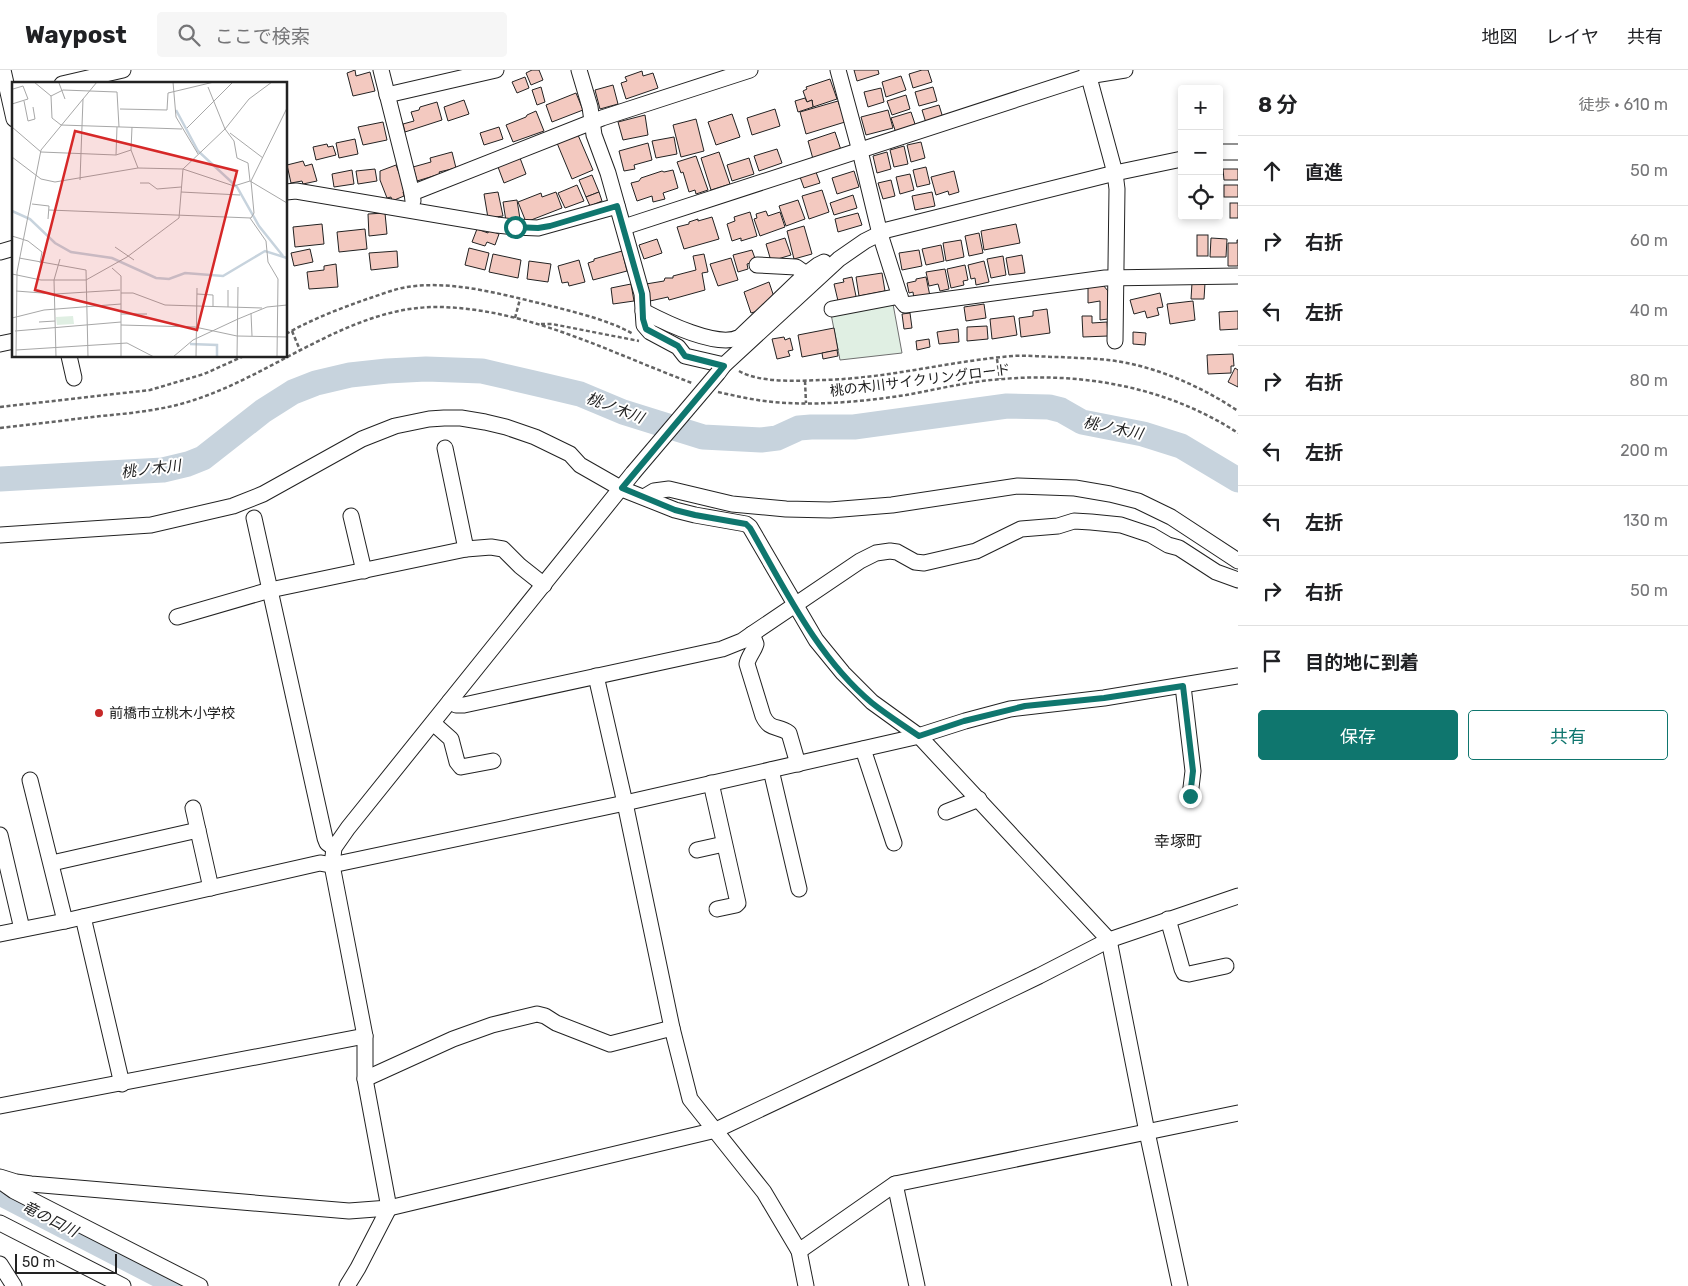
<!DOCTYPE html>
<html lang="ja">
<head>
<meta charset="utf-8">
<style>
  :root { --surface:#fff; --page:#f6f6f6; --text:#202124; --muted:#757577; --line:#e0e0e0; --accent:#0f766e }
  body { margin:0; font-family:Rubik,"Noto Sans JP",sans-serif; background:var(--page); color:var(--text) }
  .controls { position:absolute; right:15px; top:15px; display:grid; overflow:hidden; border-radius:5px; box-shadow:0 2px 8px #0003 }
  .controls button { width:45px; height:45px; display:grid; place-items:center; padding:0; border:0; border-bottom:1px solid var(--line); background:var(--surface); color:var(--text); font:25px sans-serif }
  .scale { position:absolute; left:15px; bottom:12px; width:102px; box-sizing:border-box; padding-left:5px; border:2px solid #222; border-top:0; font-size:14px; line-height:18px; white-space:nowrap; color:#222; -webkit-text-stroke:4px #fff; paint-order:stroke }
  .stop { position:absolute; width:15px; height:15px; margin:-11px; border:4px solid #0f766e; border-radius:50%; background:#fff }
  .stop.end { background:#0f766e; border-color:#fff; box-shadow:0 1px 5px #0008 }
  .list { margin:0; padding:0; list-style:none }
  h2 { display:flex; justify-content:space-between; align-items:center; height:65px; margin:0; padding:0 20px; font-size:21px }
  h2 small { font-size:16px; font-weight:400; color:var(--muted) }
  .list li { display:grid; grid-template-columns:32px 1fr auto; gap:15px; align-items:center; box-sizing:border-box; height:70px; padding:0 20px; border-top:1px solid var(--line) }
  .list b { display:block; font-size:19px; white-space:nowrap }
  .list em { font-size:16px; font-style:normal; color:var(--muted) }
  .actions { display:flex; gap:10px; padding:15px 20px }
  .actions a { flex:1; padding:11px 0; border:1px solid var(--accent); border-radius:5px; text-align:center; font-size:18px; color:var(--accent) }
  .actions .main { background:var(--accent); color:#fff }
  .icon { flex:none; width:28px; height:28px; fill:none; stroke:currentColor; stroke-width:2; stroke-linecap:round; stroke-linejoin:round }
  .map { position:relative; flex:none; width:1238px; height:1216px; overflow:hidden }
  header { display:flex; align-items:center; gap:30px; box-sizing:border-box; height:70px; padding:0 25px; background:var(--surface); border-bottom:1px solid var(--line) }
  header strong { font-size:24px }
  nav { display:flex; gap:28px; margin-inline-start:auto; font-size:18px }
  .search { width:350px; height:45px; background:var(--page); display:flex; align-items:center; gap:12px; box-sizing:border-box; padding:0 18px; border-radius:5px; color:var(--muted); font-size:19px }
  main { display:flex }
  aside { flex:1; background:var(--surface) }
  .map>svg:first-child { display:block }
  .green { fill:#e0efe3; stroke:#6f6f6f }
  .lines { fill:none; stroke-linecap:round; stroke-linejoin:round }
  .river { stroke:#c7d3dd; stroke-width:25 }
  .building { fill:#f3c9c0; stroke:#222 }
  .minor-casing { stroke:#222; stroke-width:17 }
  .path { stroke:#646464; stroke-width:2.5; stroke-dasharray:4 2.5; stroke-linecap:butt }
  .minor { stroke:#fff; stroke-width:15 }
  .minor-bridge-casing { stroke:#222; stroke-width:17; stroke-linecap:butt }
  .minor-bridge { stroke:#fff; stroke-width:15 }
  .route { stroke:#0f766e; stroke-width:6 }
  .poi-dot { fill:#c62828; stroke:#fff; stroke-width:2 }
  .labels { text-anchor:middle; stroke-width:4; stroke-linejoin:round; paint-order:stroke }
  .street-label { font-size:14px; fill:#222; stroke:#fff }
  .poi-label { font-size:14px; fill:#222; stroke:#fff; text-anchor:start }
  .water-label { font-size:15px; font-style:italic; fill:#222; stroke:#fff }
  .quarter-label { font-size:16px; fill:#222; stroke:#fff }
  .inset-river { fill:none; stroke:#c7d3dd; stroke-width:2.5 }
  .inset-road { fill:none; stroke:#a7a7a7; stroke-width:1 }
  .view { fill:#d62828; fill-opacity:0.15; stroke:#d62828; stroke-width:2.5 }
  .inset-edge { fill:none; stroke:#222; stroke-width:2.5 }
</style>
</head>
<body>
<header>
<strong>Waypost</strong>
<div class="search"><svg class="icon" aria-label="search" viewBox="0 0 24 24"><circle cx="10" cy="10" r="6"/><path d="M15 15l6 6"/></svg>ここで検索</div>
<nav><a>地図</a><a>レイヤ</a><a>共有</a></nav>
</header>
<main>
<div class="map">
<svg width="1238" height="1216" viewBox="0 0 1238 1216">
  <rect width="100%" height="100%" fill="#fff"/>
  <!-- green -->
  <path class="green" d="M893,234l9,49 -62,7 -9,-46z"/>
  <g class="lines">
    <!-- river -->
    <g class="river">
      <path d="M0,409l163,-9 25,-6 15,-6 60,-47 30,-19 23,-9 34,-8 37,-4 39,-2 56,2 60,14 38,9 43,18 80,25 58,3 16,-2 22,-10 12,-1h43l153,-21 42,1 12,3 21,12 61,12 38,12 57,34"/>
      <path d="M0,1123l180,93"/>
    </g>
  </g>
  <!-- building -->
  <g class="building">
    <path d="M355,0l1,6 14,-4 5,19 -22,5 -6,-23z"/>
    <path d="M532,0h7l4,10 -12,5 -5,-12z"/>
    <path d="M854,0h24l1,4 -22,7z"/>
    <path d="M922,0h6l4,12 -19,6 -4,-14z"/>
    <path d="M642,1l1,5 10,-3 5,15 -32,11 -5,-16 6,-2 -2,-4z"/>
    <path d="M901,6l5,14 -20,7 -4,-15z"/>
    <path d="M525,7l4,11 -12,5 -5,-11z"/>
    <path d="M830,9l7,20 -24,8 -1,-7 -5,2 -4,-11 4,-2 -1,-2z"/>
    <path d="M613,15l5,19 -18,5 -5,-19z"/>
    <path d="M541,17l4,15 -8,3 -5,-15z"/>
    <path d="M933,17l4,14 -18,5 -4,-14z"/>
    <path d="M881,18l3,14 -16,5 -4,-15z"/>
    <path d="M576,23l7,17 -31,12 -6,-17z"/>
    <path d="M906,25l4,14 -18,6 -5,-14z"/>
    <path d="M805,28l2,4 5,-2 1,7 -15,5 -3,-11z"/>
    <path d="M464,30l5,14 -21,7 -4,-14z"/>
    <path d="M838,31l7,21 -39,12 -6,-22z"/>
    <path d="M437,32l5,18 -37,12 -2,-8 11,-3 -3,-9 8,-2 1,-3z"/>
    <path d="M939,35l4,13 -17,5 -4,-13z"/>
    <path d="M775,39l5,17 -28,9 -5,-17z"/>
    <path d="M888,40l5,18 -27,7 -5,-18z"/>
    <path d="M536,41l8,20 -31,11 -7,-17 20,-8 1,-2z"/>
    <path d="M911,42l5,15 -20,6 -5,-15z"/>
    <path d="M732,44l8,23 -24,8 -8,-23z"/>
    <path d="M645,45l3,20 -25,5 -5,-18z"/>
    <path d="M696,49l8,32 -23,6 -8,-32z"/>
    <path d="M383,52l4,18 -24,5 -5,-18z"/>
    <path d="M499,57l4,12 -19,6 -4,-12z"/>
    <path d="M835,62l6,18 -28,9 -5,-18z"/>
    <path d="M578,65l15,35 -21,9 -15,-36z"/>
    <path d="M674,67l3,17 -21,4 -4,-17z"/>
    <path d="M355,69l3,15 -19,4 -3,-15z"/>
    <path d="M921,72l4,16 -14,4 -4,-17z"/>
    <path d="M648,73l4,17 -18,5 1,4 -11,2 -5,-20z"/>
    <path d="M327,74l1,3 5,-1 3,9 -20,5 -3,-13z"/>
    <path d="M904,76l4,18 -14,3 -4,-17z"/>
    <path d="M777,79l5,14 -23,8 -5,-15z"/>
    <path d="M452,82l4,16 -17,4 1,2 -23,7 -4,-14 18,-5 -1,-4z"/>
    <path d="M719,82l11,32 -19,6 -10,-32z"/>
    <path d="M887,82l4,17 -14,4 -4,-17z"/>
    <path d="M696,86l12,34 -12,4 -1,-4 -6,2 -6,-20 -2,1 -4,-11z"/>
    <path d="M520,88l6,16 -22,9 -6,-16z"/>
    <path d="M749,88l5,16 -22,7 -5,-16z"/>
    <path d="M303,91l2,5 7,-2 5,17 -14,3 -1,-3 -11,2 -4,-18z"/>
    <path d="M396,95l10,26 -3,1 1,4 -12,5 -1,-4 -4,1 -7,-18v-9z"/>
    <path d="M926,97l4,17 -13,3 -4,-17z"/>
    <path d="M375,99l2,12 -19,3 -2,-13z"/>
    <path d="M1223,99h15v11h-14z"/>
    <path d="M352,100l2,14 -20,3 -2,-13z"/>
    <path d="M673,100l5,18 -15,5 2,6 -12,3 -1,-6 -15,5 -6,-18 8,-2 2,-3 21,-7 2,1z"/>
    <path d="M854,101l5,16 -22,7 -5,-16z"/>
    <path d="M954,101l5,21 -10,3 -1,-4 -12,4 -5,-18z"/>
    <path d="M816,102l4,11 -16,5 -4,-11z"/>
    <path d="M910,104l4,16 -14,4 -4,-17z"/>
    <path d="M592,105l7,17 -13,5 -7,-17z"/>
    <path d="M891,110l4,16 -12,3 -5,-16z"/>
    <path d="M577,115l7,16 -19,7 -7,-15z"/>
    <rect x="1224" y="115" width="14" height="12"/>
    <path d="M822,120l7,22 -20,7 -7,-23z"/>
    <path d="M498,122l5,24 -15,2 -4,-24z"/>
    <path d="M556,122l6,16 -36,14 -8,-20 23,-9 1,4z"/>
    <path d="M599,122l3,9 -12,5 -4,-9z"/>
    <path d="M932,122l3,14 -20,4 -3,-14z"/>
    <path d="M853,125l4,13 -23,7 -4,-12z"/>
    <path d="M517,130l3,19 -14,2 -3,-19z"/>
    <path d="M798,130l7,19 -19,7 -7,-20z"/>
    <rect x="1230" y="133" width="8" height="15"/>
    <path d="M766,141l2,5 12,-4 5,15 -25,9 -6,-17 3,-1 -1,-4z"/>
    <path d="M750,142l7,24 -16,5v-3l-9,3 -5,-17 8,-3 -1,-4z"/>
    <path d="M385,143l2,21 -18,2 -1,-22z"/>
    <path d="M858,143l4,12 -24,7 -3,-13z"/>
    <path d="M712,147l7,22 -35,10 -7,-22 12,-3v-2l9,-3v2z"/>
    <path d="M322,154l2,20 -29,3 -2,-20z"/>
    <path d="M1016,154l4,19 -36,7 -3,-19z"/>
    <path d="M804,156l8,28 -18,5 -7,-28z"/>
    <path d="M365,159l2,20 -28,3 -2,-20z"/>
    <path d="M477,159l11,4 1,-3 10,4 -4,11 -8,-3 -2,4 -13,-4z"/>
    <path d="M979,163l4,20 -14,3 -4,-20z"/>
    <rect x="1197" y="165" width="11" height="21"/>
    <path d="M785,168l6,17 -20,6 -5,-17z"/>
    <path d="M1211,168l16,1 -1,18h-16z"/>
    <path d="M657,169l5,14 -18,6 -5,-14z"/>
    <path d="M961,170l3,17 -18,4 -3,-18z"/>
    <path d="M1237,170h1v26h-10v-23h9z"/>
    <path d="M941,175l3,16 -18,4 -4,-16z"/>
    <path d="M469,178l20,5 -4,17 -20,-5z"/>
    <path d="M310,179l3,13 -19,4 -3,-13z"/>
    <path d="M752,180l4,11 -9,3 1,5 -10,3 -5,-17z"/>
    <path d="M919,180l3,16 -20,4 -3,-17z"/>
    <path d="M397,181l1,16 -27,3 -2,-17z"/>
    <path d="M622,181l5,20 -34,9 -5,-17 6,-2v-2z"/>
    <path d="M493,184l28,6 -3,18 -29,-6z"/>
    <path d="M704,184l4,18 -6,1 3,17 -36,10 -1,-3 -18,4 -4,-17 18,-3 1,-3h8v-2l23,-6 -3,-14z"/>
    <path d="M1022,185l3,18 -16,2 -3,-17z"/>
    <path d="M1003,186l3,19 -15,3 -4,-19z"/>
    <path d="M731,188l7,22 -20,6 -8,-22z"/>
    <path d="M579,190l6,22 -16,4 -1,-4 -6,1 -4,-17z"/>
    <path d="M529,191l22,3 -3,18 -21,-3z"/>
    <path d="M984,191l5,21 -13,3 -1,-7 -4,1 -3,-14z"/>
    <path d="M336,194l2,23 -29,2 -2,-17 17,-2v-4z"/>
    <path d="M965,195l3,15 -5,1 1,4 -13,3 -4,-19z"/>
    <path d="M945,199l4,20 -9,2 -2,-7 -9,2 -3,-14z"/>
    <path d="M882,203l3,18 -26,5 -3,-19z"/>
    <path d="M852,207l5,24 -18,4 -5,-21 10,-2 -1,-3z"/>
    <path d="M926,207l4,19 -16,3 -1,-7 -4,1 -2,-10 9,-2v-2z"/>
    <path d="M769,212l5,15 -6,11 -17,5 -7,-21z"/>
    <path d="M1192,213h13l-1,16h-13z"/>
    <path d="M631,214l3,17 -21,3 -2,-16z"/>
    <path d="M1103,215l5,6v28l-8,1v-19l-12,2v-16z"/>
    <path d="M1160,223l3,14 -6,1 2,7 -12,3 -2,-7 -11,3 -4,-14z"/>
    <path d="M1193,231l2,19 -25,4 -3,-20z"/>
    <path d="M984,234l2,14 -20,3 -2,-14z"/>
    <path d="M1047,239l3,24 -29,4 -2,-19 14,-2v-5z"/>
    <path d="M1238,241v18l-18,1 -1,-18z"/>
    <path d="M910,243l2,15 -8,1 -2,-15z"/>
    <path d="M1014,246l3,19 -25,4 -2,-20z"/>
    <path d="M1082,246h10v7l15,-1 1,14 -25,1z"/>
    <path d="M987,256l1,13 -21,2v-14z"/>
    <path d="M834,258l4,22 -36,7 -4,-22z"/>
    <path d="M958,259l1,13 -20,2 -2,-12z"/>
    <path d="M1133,262l13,1 -1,12 -12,-1z"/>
    <path d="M784,267l1,3 5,-2 3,12 -5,1 2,5 -13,3 -5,-20z"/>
    <path d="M929,269l1,8 -13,3 -1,-9z"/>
    <path d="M837,280l1,6 -15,3 -1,-6z"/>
    <path d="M1233,284l1,12h-3v7l-23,1 -1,-19z"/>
    <path d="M1235,298l3,2v17l-10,-5z"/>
  </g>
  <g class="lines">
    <defs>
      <g id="minor">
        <path d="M3,0l11,49"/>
        <path d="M381,0l31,123 1,8"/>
        <path d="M579,0l11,37 4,28 14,38 34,121 2,31 6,7 28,15 7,9 39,9"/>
        <path d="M838,0l22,81 20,83 21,66 4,5 200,-27 133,-2"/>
        <path d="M1087,0l28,103 2,16 -2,152"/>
        <path d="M62,14l61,-14"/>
        <path d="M387,25l109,-25"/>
        <path d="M1219,82h19"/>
        <path d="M286,122l10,-1 201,34 18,2 23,1 79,-22"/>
        <path d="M412,123l190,-75 148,-48"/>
        <path d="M624,157l464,-151 37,-6"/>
        <path d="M0,182l14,-4"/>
        <path d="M757,195l39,2 10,7"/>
        <path d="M832,239l68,-13"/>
        <path d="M643,241c21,11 75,38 97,26l66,-63 12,-9 6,-3"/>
        <path d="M0,274l14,-3"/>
        <path d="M69,286l5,22"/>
        <path d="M718,303l6,-8 115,-106 26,-18 22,-11 228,-57 67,-14"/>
        <path d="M445,378l21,101"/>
        <path d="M644,427l10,-6 15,-2 63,15 54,5 44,1 62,-5 126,-19 57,2 35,6 28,7 33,16 67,44"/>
        <path d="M351,446l13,55"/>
        <path d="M254,448l71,320 2,5 7,5"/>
        <path d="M0,465l151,-10 82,-19 30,-12 99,-55 33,-13 34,-7 15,-1h17l24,4 21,5 29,10 35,17 10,11 42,24 53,21 20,5 51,9 4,3 66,113 27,33 29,29 47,34 190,204 38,192 33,154"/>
        <path d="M177,547l93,-27 196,-41 25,-2 12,2 17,17 24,19"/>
        <path d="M752,564l4,10c-2,7 -8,13 -9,20l16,52c7,15 15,9 26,17l9,31"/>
        <path d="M596,606l29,127 47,225 18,71 74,93 35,59 96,-67 343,-71"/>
        <path d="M1183,616l10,85 -3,25"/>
        <path d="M450,631l6,4h8l258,-56 20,-8 10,-7 108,-73 16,-8 14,-2 7,1 18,10 9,1 52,-12 45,-22 37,-3 16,-5 17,1 30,3 30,10 17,10 11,3 37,24 22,8"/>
        <path d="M433,653l18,16 6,23 4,5 32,-6"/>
        <path d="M863,679l31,94"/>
        <path d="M771,700l28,119"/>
        <path d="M30,710l35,141"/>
        <path d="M711,713l27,120 -2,2 -19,4"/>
        <path d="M193,738l18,80"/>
        <path d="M946,742l33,-13"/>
        <path d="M0,765l22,94"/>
        <path d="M697,780l27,-6"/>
        <path d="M52,793l146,-33"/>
        <path d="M83,847l39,167"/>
        <path d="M1168,849l14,50 2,4 5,1 37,-8"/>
        <path d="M0,864l65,-13 255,-58 12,2 293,-62 290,-66 50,-16 45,-12 94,-11 134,-22"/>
        <path d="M365,1009l88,-40 39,-14 45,-11 8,2 11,7 54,21 62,-16"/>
        <path d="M0,1036l365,-70"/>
        <path d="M0,1107l16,5 15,2 318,27 40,-3 327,-78 157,-74 166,-80 70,-36 129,-44"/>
        <path d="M0,1111l14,10 186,95"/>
        <path d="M895,1114l22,102"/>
        <path d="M0,1153l123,63"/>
        <path d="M799,1181l7,35"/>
        <path d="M0,1194l14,22"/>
        <path d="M347,1216l11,-18 31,-60 -24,-129v-43l-33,-171 2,-17 14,-20 285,-355"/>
      </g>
    </defs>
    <!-- minor casing -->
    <use href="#minor" class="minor-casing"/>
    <!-- path -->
    <g class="path">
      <path d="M515,248l5,-19"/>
      <path d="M541,254h11l87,17"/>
      <path d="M292,261l8,19"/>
      <path d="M286,264c26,-15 53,-25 81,-35 13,-4 27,-10 40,-12 45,-7 93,7 136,17 27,7 67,16 90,30"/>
      <path d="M997,289l3,20"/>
      <path d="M739,301c21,12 58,10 82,9 65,-1 128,-19 192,-24 15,-1 31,1 46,1 16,1 33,1 49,3 45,5 93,26 130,51"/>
      <path d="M805,311l1,22"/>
      <path d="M718,322c22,5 45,10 68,11 39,2 81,-2 120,-8 32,-6 65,-14 97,-16 82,-7 166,9 235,54"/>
      <path d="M0,337l150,-17 54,-16 40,-18"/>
      <path d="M0,358c34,-4 68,-8 101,-12 32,-3 63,-6 93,-16 81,-26 158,-95 246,-93 89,2 171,46 252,76"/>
    </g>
    <!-- minor -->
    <use href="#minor" class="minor"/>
    <defs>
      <path id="minor-bridge" d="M633,403l85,-100"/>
    </defs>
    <!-- minor-bridge casing -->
    <use href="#minor-bridge" class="minor-bridge-casing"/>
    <!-- minor-bridge -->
    <use href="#minor-bridge" class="minor-bridge"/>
  </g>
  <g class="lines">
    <!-- route -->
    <path class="route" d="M515,157l23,1 12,-2 67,-20 25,88 1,25 3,10 32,17 7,10 39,10 -102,122 53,22 20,5 51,9 4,4c35,61 67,129 122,175 15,12 31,22 47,33l45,-15 61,-15 79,-8 79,-12 10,85 -3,25"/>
  </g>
  <!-- markers -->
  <circle class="poi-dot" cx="99" cy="643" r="5"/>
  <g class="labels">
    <!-- street labels -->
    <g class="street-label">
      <text transform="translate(920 310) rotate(-7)" y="5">桃の木川サイクリングロード</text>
    </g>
    <!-- poi labels -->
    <g class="poi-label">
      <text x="109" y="648">前橋市立桃木小学校</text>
    </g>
    <!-- water labels -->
    <g class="water-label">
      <text transform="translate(615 338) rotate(21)" y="5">桃ノ木川</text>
      <text transform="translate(1113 358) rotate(12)" y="5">桃ノ木川</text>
      <text transform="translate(151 399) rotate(-7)" y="5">桃ノ木川</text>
      <text transform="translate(50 1149) rotate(27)" y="5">竜の口川</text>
    </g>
    <!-- quarter labels -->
    <g class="quarter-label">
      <text x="1178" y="777">幸塚町</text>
    </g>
  </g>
  <!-- overview -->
  <g transform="translate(12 12)">
    <rect width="275" height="275" fill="#fff"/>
    <path d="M61,234l1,8 -17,1 -1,-8z" fill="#e0efe3"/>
    <path class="inset-river" d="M164,28l22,41 39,36 22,39 24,30M0,129l18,8 25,24 16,9 41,6 44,20 13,1 16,-6 38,3 42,-25 22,7M178,262l27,1v12"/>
    <path class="inset-road" d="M22,0l17,14 1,22 9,7 121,4M161,0l3,35 22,37M47,1l6,16M196,5l17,42 9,12 3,17 11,5 2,18M39,14l12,-6 54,2 2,35M12,19l4,20 7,-2 -2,-12M0,22l16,-5 -5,-13 -10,3M108,27l47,1 1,-17 46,-11M0,45l29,25 75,3 15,-5 7,18M175,46l46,-46M218,51l33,25M119,68l1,-23M104,73l1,-28M0,75l29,22 14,3 83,-14 45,1 51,17 16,-5 37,22M68,98l3,-81M128,101h9l8,6 24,-2M169,110l59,3M20,122l17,2 -1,13M37,128l202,8 3,-5 -3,-32 36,-73M238,136l16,23 2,21 10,17 -1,78M0,154l16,5 14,11 -2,11M103,165l19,13M7,176l67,12 2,87M100,186l9,8v81M0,192l29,6h45l41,-23 52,-39 4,-49 42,-40 24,-30 23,-17M4,209l39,3 65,-4M109,211h12l32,12 97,3M185,212l16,1v12M216,225v-17M239,231l1,23M109,232h26M0,236l32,-8 77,-6M27,240l16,-1M109,243l74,2 42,9 50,1M3,249l106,-9M4,268l111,-7 27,14M4,275l1,-85 24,-122 56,-68M44,275l-2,-77 6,-21M161,275l20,-17 45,-21 29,-12 20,-2M184,275l1,-69M225,275l1,-70"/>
    <path class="view" d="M63,49l162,40 -40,159 -162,-40z"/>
    <rect width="275" height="275" class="inset-edge"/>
  </g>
</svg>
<div class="controls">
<button>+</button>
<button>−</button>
<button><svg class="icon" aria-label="locate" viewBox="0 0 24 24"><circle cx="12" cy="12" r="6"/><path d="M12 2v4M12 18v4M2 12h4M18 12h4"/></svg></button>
</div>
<div class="scale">50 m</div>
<div class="stop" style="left:515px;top:157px"></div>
<div class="stop end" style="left:1190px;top:726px"></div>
</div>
<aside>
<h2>8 分<small>徒歩 · 610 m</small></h2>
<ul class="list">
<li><svg class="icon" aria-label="ahead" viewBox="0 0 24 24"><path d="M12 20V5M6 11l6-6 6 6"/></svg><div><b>直進</b></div><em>50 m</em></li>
<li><svg class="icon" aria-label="right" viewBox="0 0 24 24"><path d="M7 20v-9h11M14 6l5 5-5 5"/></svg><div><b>右折</b></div><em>60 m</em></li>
<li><svg class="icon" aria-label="left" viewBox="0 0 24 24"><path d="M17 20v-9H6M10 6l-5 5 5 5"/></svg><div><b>左折</b></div><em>40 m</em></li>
<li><svg class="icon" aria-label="right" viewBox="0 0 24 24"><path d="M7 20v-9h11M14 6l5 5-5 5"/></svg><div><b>右折</b></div><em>80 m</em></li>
<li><svg class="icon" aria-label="left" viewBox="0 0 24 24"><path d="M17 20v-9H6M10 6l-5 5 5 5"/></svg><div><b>左折</b></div><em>200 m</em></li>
<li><svg class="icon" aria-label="left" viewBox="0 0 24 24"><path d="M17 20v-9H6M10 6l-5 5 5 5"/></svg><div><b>左折</b></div><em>130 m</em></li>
<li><svg class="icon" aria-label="right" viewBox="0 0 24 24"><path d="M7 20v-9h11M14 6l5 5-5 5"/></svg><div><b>右折</b></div><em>50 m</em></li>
<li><svg class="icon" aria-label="arrive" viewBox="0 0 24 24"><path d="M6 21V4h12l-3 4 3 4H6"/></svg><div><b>目的地に到着</b></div></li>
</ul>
<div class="actions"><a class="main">保存</a><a>共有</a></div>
</aside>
</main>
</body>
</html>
